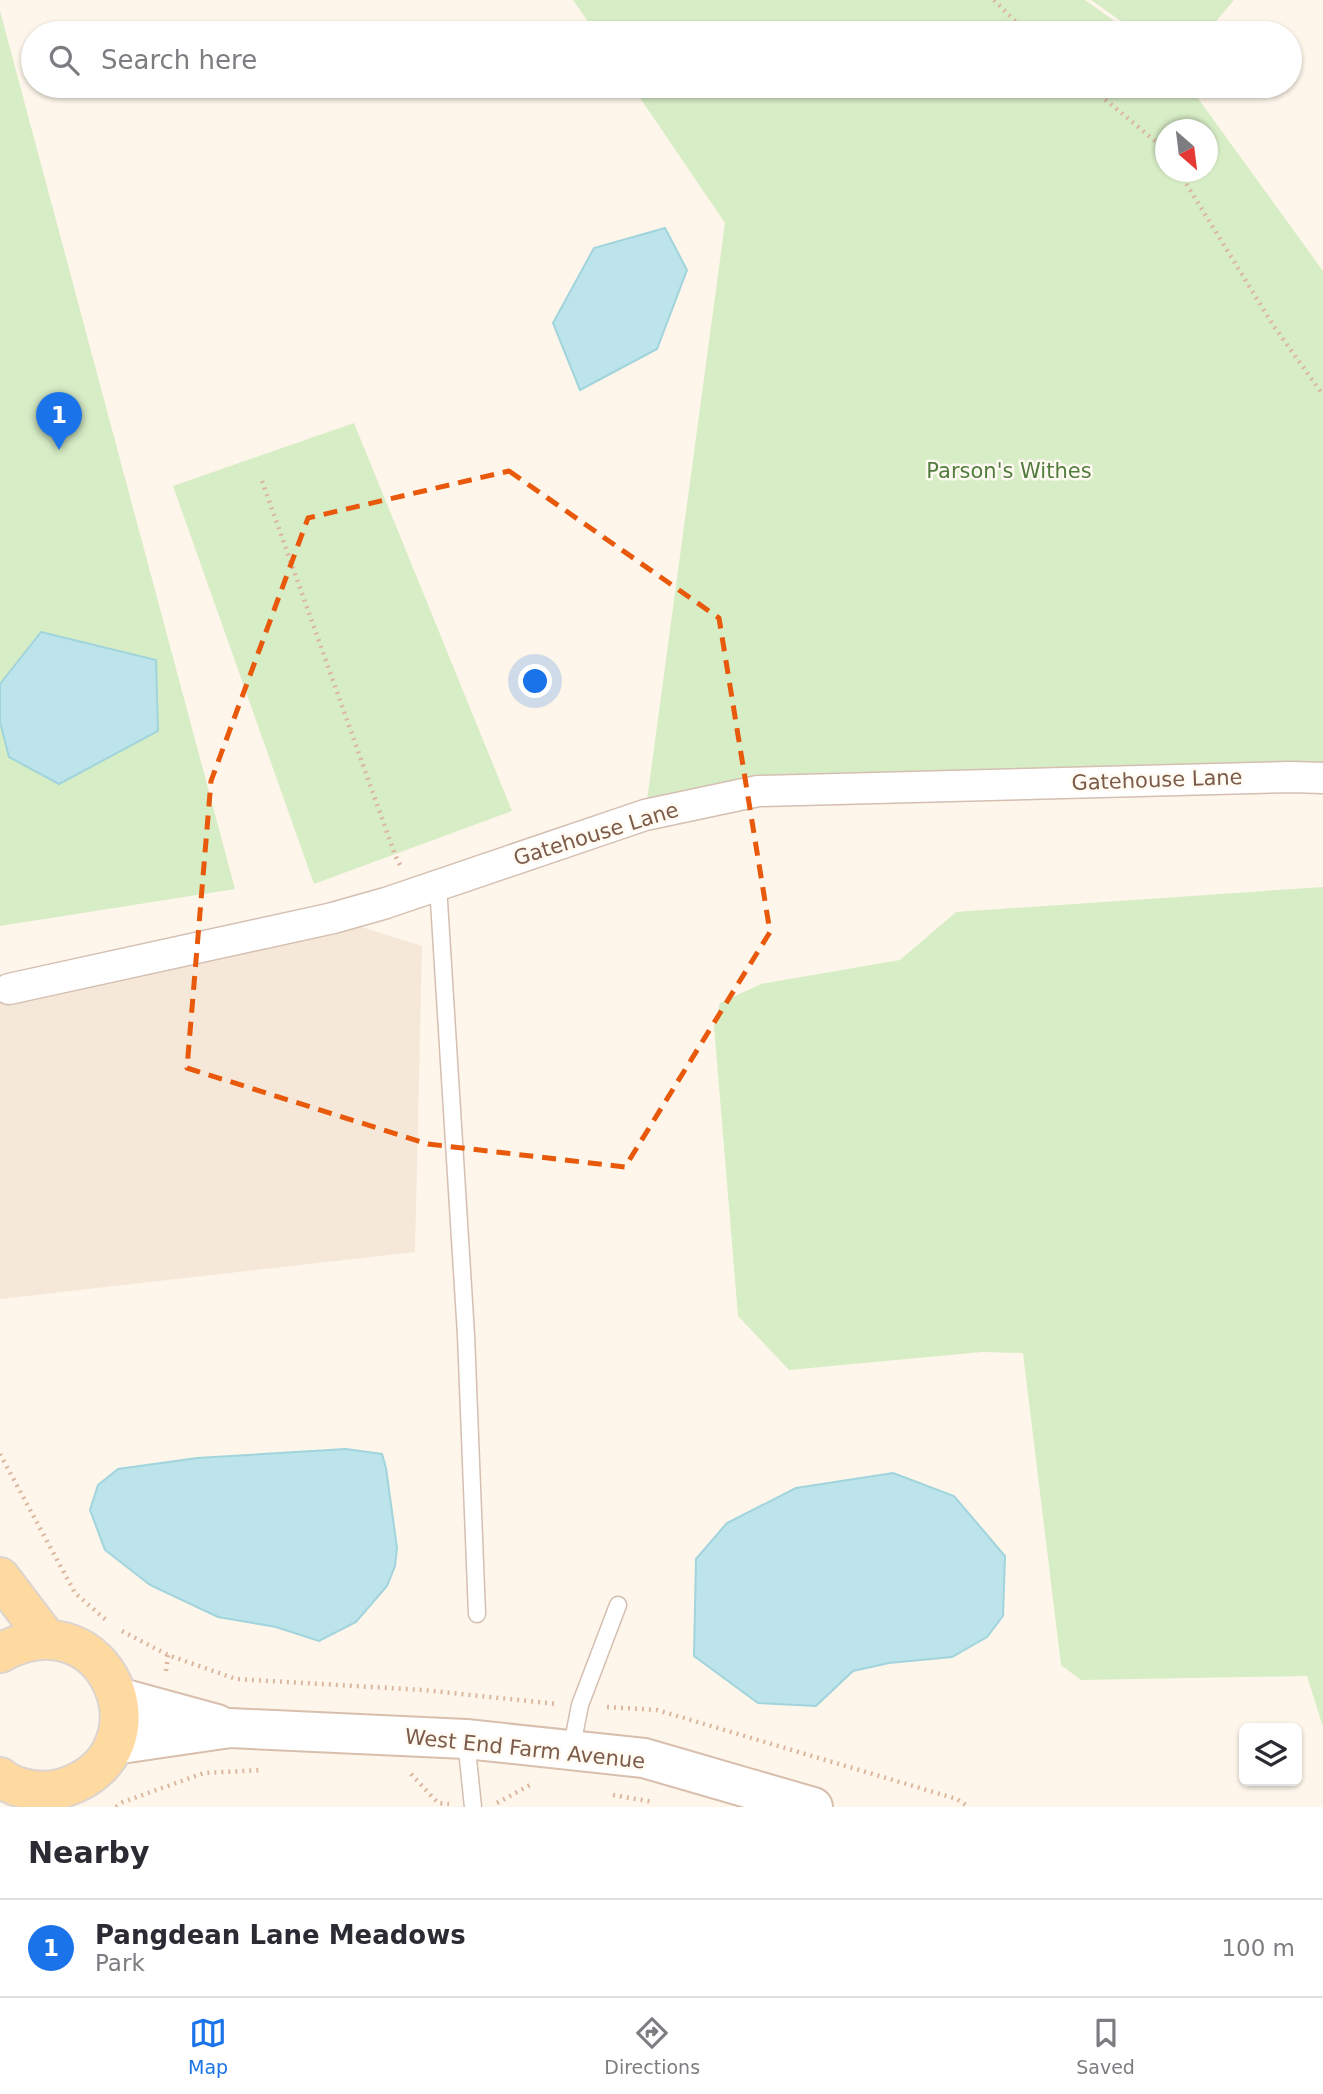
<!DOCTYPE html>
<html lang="en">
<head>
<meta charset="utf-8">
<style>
  :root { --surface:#fff; --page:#f2f2f3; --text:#2b2b33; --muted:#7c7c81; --line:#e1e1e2; --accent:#1a73e8 }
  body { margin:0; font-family:"DejaVu Sans",sans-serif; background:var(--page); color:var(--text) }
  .controls { position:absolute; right:21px; bottom:21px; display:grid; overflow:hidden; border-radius:10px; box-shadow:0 2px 5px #0004 }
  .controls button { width:63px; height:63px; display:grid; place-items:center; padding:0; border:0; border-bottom:2px solid var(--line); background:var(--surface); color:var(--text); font:35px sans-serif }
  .compass { position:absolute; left:1155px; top:119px; width:63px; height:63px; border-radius:50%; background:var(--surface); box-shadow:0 2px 5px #0004; rotate:152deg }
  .you { position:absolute; left:536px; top:682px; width:24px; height:24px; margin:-18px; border:5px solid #fff; border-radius:50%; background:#1a73e8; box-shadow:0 0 0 10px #1a73e833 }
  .badge { display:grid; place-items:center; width:46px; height:46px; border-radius:50%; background:var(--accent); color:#fff; font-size:23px; font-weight:700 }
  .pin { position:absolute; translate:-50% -58px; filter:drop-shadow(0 2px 4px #0008) }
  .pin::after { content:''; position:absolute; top:37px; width:24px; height:21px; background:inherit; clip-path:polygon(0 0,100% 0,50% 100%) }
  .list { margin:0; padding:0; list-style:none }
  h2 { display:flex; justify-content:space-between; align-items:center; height:91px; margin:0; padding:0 28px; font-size:30px }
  h2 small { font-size:23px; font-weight:400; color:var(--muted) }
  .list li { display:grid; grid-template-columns:46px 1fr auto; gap:21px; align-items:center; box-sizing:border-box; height:98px; padding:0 28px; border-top:2px solid var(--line) }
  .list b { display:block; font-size:26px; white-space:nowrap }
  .list p { margin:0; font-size:23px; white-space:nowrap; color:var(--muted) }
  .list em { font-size:23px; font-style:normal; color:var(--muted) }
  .icon { flex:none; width:38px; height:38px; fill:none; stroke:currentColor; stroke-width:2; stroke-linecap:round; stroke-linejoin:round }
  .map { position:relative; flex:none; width:1323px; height:1807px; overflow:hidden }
  .search { position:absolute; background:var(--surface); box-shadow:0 2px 5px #0004; left:21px; right:21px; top:21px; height:77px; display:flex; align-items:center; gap:18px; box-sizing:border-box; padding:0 24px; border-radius:38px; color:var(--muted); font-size:26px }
  .sheet { height:189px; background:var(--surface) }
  nav { display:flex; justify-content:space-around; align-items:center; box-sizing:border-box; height:98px; border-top:2px solid var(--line); background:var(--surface); font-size:19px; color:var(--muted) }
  nav a { display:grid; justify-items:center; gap:4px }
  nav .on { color:var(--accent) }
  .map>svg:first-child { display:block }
  .residential { fill:#f6e8d8 }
  .green { fill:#d7edc6; fill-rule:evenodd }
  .water { fill:#bce4ea; stroke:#a1d4dc; stroke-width:2 }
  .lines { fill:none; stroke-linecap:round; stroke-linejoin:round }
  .lane-casing { stroke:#d4bfb1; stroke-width:19 }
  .street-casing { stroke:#d4bfb1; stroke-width:33 }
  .secondary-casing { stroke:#d8bfad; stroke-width:42 }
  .primary-casing { stroke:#ddd4d0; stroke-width:42 }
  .path { stroke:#dbb7a1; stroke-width:4.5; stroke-dasharray:2 5; stroke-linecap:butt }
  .lane { stroke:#fff; stroke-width:16 }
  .street { stroke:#fff; stroke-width:30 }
  .secondary { stroke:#fff; stroke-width:38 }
  .primary { stroke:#ffdaa0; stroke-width:38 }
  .marked { fill:none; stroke:#e8590c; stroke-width:5; stroke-dasharray:14 9; stroke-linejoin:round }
  .labels { text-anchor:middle; stroke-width:5; stroke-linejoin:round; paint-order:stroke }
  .park-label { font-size:21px; fill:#527c3e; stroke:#fffaf2 }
  .street-label { font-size:21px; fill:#7c5b4a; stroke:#fffaf2 }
</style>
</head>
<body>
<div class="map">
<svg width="1323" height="1807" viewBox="0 0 1323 1807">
  <rect width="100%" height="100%" fill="#fef6ea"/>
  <!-- residential -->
  <path class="residential" d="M333,918l89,28 -7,306 -415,47v-309z"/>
  <!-- green -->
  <g class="green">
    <path d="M573,0h512l46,33h-535z"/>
    <path d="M1091,0h143l-28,33h-68z"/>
    <path d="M0,11l235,878 -235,37z"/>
    <path d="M632,86h557l134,185v507l-565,13 -113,24 80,-592zM1166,130h42v42h-42z"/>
    <path d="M354,423l158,388 -198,73 -141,-398z"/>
    <path d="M1323,887v840l-16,-51 -226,4 -20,-15 -38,-312 -41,-1 -193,18 -51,-54 -24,-290 6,-23 41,-19 139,-24 56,-48z"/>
  </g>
  <!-- water -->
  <g class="water">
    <path d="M665,228l22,42 -30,79 -77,41 -27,-67 41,-75z"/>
    <path d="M41,632l115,28 2,71 -99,53 -50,-27 -9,-35v-38z"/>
    <path d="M346,1449l36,5 4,14 11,80 -2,18 -8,20 -31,36 -37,19 -43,-14 -58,-10 -68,-32 -45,-35 -15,-40 8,-25 20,-16 79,-11z"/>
    <path d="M893,1473l61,23 51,60 -2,60 -16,21 -35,20 -63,6 -36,8 -37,35 -58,-3 -64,-47 2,-97 31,-36 69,-35z"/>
  </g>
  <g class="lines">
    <defs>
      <g id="lane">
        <path d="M438,885l28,450 11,279"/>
        <path d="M466,1740l7,67"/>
        <path d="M571,1751l9,-46 38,-100"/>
      </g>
      <path id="street" d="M9,989l324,-71 53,-15 259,-88 113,-24 533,-14 32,1"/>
      <g id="secondary">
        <path d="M118,1697l99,27"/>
        <path d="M114,1745l116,-17 236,11 178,19 169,49"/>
      </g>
      <g id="primary">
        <path d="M0,1577l47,62"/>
        <path d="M0,1653c107,-59 171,98 66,134 -21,7 -49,4 -66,-10"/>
      </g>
    </defs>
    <!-- lane casing -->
    <use href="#lane" class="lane-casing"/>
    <!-- street casing -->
    <use href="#street" class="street-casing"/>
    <!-- secondary casing -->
    <use href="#secondary" class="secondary-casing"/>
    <!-- primary casing -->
    <use href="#primary" class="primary-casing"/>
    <!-- path -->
    <g class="path">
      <path d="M994,0l33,33"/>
      <path d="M1089,86l77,64"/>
      <path d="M1179,172l94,153 50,70"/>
      <path d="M262,481l133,374 5,10"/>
      <path d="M0,1454l75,139 31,27"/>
      <path d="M122,1631l46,24 68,24 187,11 134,14"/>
      <path d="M166,1671l2,-16"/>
      <path d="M607,1707l50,3 300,89 12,8"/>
      <path d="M411,1774l27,29 11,1"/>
      <path d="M613,1795l40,7"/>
      <path d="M497,1803l35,-19"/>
      <path d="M116,1807l7,-5 81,-29 59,-3"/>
    </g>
    <!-- lane -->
    <use href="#lane" class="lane"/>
    <!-- street -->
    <use href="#street" class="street"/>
    <!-- secondary -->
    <use href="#secondary" class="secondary"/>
    <!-- primary -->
    <use href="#primary" class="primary"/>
  </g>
  <!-- marked area -->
  <path class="marked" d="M509,471l210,147 51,314 -145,235 -197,-23 -241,-76 24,-287 97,-263z"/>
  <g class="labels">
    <!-- park labels -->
    <g class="park-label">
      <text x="1009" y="478">Parson's Withes</text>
    </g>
    <!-- street labels -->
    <g class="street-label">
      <text transform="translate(1157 780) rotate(-2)" y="7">Gatehouse Lane</text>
      <text transform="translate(596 834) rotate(-17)" y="7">Gatehouse Lane</text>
      <text transform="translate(525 1749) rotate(6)" y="7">West End Farm Avenue</text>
    </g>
  </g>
</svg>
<div class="controls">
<button><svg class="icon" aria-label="layers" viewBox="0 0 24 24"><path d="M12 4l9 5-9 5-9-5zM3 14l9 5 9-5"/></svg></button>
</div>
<svg class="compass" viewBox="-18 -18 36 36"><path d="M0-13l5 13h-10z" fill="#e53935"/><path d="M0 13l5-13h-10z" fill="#7c7c81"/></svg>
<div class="you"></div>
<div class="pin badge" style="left:59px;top:450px">1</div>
<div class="search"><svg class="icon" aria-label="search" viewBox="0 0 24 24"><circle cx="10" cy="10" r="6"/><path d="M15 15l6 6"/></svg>Search here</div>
</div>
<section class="sheet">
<h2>Nearby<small></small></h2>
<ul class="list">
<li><span class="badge">1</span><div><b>Pangdean Lane Meadows</b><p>Park</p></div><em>100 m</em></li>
</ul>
</section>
<nav>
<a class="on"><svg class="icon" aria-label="map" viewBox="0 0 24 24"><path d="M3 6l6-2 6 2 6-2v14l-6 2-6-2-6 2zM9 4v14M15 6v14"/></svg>Map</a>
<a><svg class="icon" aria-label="directions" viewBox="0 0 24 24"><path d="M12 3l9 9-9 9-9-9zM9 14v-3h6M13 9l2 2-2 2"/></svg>Directions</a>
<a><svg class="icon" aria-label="saved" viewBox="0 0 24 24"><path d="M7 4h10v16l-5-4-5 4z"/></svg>Saved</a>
</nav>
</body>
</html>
